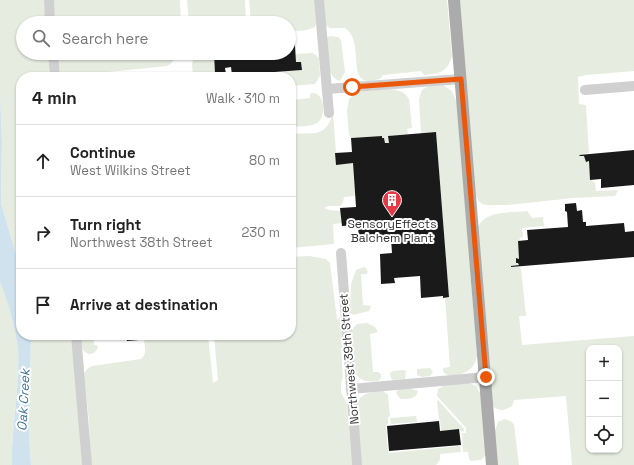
<!DOCTYPE html>
<html lang="en">
<head>
<meta charset="utf-8">
<style>
  :root { --surface:#fff; --page:#f2f2f2; --text:#222; --muted:#767676; --line:#e0e0e0 }
  body { margin:0; font-family:"Space Grotesk",sans-serif; background:var(--page); color:var(--text) }
  .controls { position:absolute; right:12px; bottom:12px; display:grid; overflow:hidden; border-radius:8px; box-shadow:0 1px 3px #0004 }
  .controls button { width:36px; height:36px; display:grid; place-items:center; padding:0; border:0; border-bottom:1px solid var(--line); background:var(--surface); color:var(--text); font:20px sans-serif }
  .stop { position:absolute; width:12px; height:12px; margin:-9px; border:3px solid #ea580c; border-radius:50%; background:#fff }
  .stop.end { background:#ea580c; border-color:#fff; box-shadow:0 1px 4px #0008 }
  .list { margin:0; padding:0; list-style:none }
  h2 { display:flex; justify-content:space-between; align-items:center; height:52px; margin:0; padding:0 16px; font-size:17px }
  h2 small { font-size:13px; font-weight:400; color:var(--muted) }
  .list li { display:grid; grid-template-columns:26px 1fr auto; gap:12px; align-items:center; box-sizing:border-box; height:72px; padding:0 16px; border-top:1px solid var(--line) }
  .list b { display:block; font-size:15px; white-space:nowrap }
  .list p { margin:0; font-size:13px; white-space:nowrap; color:var(--muted) }
  .list em { font-size:13px; font-style:normal; color:var(--muted) }
  .icon { flex:none; width:22px; height:22px; fill:none; stroke:currentColor; stroke-width:2; stroke-linecap:round; stroke-linejoin:round }
  .map { position:relative; flex:none; width:634px; height:465px; overflow:hidden }
  .search { position:absolute; background:var(--surface); box-shadow:0 1px 3px #0004; left:16px; top:16px; width:280px; height:44px; display:flex; align-items:center; gap:10px; box-sizing:border-box; padding:0 14px; border-radius:22px; color:var(--muted); font-size:15px }
  .panel { position:absolute; background:var(--surface); box-shadow:0 1px 3px #0004; left:16px; top:72px; width:280px; height:268px; border-radius:16px }
  .map>svg:first-child { display:block }
  .green { fill:#e6ecdf; fill-rule:evenodd }
  .water { fill:#cfe2ee }
  .building { fill:#1a1a1a }
  .lines { fill:none; stroke-linecap:round; stroke-linejoin:round }
  .minor { stroke:#d0d0d0; stroke-width:10 }
  .major { stroke:#ababab; stroke-width:12 }
  .route { stroke:#ea580c; stroke-width:5 }
  .labels { text-anchor:middle; stroke-width:4; stroke-linejoin:round; paint-order:stroke }
  .poi-label { font-size:12px; fill:#333; stroke:#fff }
  .street-label { font-size:12px; fill:#333; stroke:#fff }
  .water-label { font-size:13px; font-style:italic; fill:#3f7597; stroke:#fff }
</style>
</head>
<body>
<div class="map">
<svg width="634" height="465" viewBox="0 0 634 465">
  <rect width="100%" height="100%" fill="#fff"/>
  <!-- green -->
  <g class="green">
    <path d="M0,0h44l2,23h-23v30h25l2,24h-29v195l-20,-69 1,-61 -2,-49z"/>
    <path d="M53,0h127l1,23h-126z"/>
    <path d="M187,0h58l1,23h-57z"/>
    <path d="M249,0h65l2,22 -1,5c-8,4 -18,5 -26,2v-6h-38z"/>
    <path d="M323,0h124l5,56c-4,16 -13,18 -28,19l-3,-4 -38,4 -3,4c-5,1 -11,3 -16,1 -14,-5 -1,-40 -19,-52h-15l-5,-3z"/>
    <path d="M458,0h176v71l-48,4 -8,2 1,27 7,1 3,48 -9,2v1h4l2,5h3l1,19h2l1,2h2l1,9 22,-1 -3,6 -42,2 -66,7h-20l-5,-1 -4,-4 -3,-7z"/>
    <path d="M329,36l9,1 3,3 4,32 -5,9c-15,-4 -13,-29 -14,-42z"/>
    <path d="M58,53h117c0,6 -3,11 -8,13l-88,9 -1,2h-18z"/>
    <path d="M313,53l6,5 1,18 -5,8 -24,2v-9h-59v-2l70,-5 -1,-8h-5v-8z"/>
    <path d="M214,55l1,19h7v3h-29l-1,-13 2,-7z"/>
    <path d="M443,85l9,6 5,12 20,253c-3,22 -37,25 -34,12l7,-1 -5,-70h4l-13,-165 -15,1 -2,-34 3,-9 7,-4z"/>
    <path d="M389,89c9,1 15,2 20,10l3,29 -5,1 1,5 -19,2v7h-4l-1,-5h-2l-1,-2 -30,2 -2,-4 -2,-23 2,-12 8,-7z"/>
    <path d="M312,93c13,-1 15,24 5,30 -7,4 -18,3 -26,4v-27l19,-2v-4z"/>
    <path d="M333,112l3,41h-1l1,11 17,-1 2,33 -11,1 -1,5 -3,4h-12l-4,2 5,2 12,1 1,12 -9,1 1,20 -43,4v-114c23,-2 35,5 42,-22z"/>
    <path d="M527,211l5,7 11,-1 1,9 -22,2 1,9 -4,1 1,2 -2,1 1,18 -3,-1v5h2l1,2 -8,1v1h8l2,2 5,47h-7l3,29 112,-9v129h-62l-6,-69 -52,4 -2,6c-7,5 -15,6 -21,-2l-13,-177c8,-17 32,-14 49,-16zM589,348h30v102h-30z"/>
    <path d="M309,256l17,3 4,4 7,57 3,-2 4,30h-3l2,30 -2,5v9l6,12 5,61h-261l-2,-44 -5,-47 3,-5 5,-3 49,-7c6,-5 4,-11 3,-19l7,-1v-4h57l5,48 5,-3 -4,-45h77v-78z"/>
    <path d="M364,267l2,1 2,4 -2,2h-5l2,31 8,1 -2,5 -16,4 -3,-3 1,-28 5,-14z"/>
    <path d="M0,282c8,21 16,46 18,69 2,38 -7,76 -6,114h-12z"/>
    <path d="M367,323l8,4 3,5 -8,2 3,38h5l3,2v4l-3,3c-11,1 -18,1 -24,-10l-3,-40 6,-7z"/>
    <path d="M31,335h41l10,130h-51l-2,-31z"/>
    <path d="M81,335h12l1,10h3l1,3 -4,5 -5,1c-9,-3 -8,-11 -8,-19z"/>
    <path d="M430,368l3,4 -3,4 -8,1 -5,-2v-6z"/>
    <path d="M404,370l2,1 -1,8 -12,1 -2,-2 -1,-5 3,-2z"/>
    <path d="M469,383l7,3 5,9 5,60 -5,5 -10,1 -2,-2 -1,-7h-5l-1,-19h4v-5l-29,-32 1,-7 7,-4z"/>
    <path d="M409,388l9,3c-2,8 -9,8 -17,8l-4,-4 -1,-3 3,-3z"/>
    <path d="M383,391l5,4 2,21 -2,1v7l-2,1 2,28 72,-7 1,6 -21,2v6l-4,5h-75l-4,-62c5,-11 16,-11 26,-12z"/>
    <path d="M438,400l26,29v2h-4l-1,-2 -18,2 -1,-12h-1l-2,-18z"/>
    <path d="M416,416l1,6 -26,2 -1,-6z"/>
    <path d="M505,419l7,3 2,3 5,40h-22l-3,-32 4,-11z"/>
  </g>
  <!-- water -->
  <path class="water" d="M0,93l2,49 -1,61 20,69v63h10l-2,99 2,31h-19c-1,-38 8,-76 6,-114 -2,-23 -10,-48 -18,-69z"/>
  <!-- building -->
  <g class="building">
    <path d="M289,29h5l2,33h5l1,8 -70,5 -1,-8 -6,1 1,6h-11l-1,-21h75z"/>
    <path d="M436,132l13,165 -6,1v-2l-22,2 -1,-22 -26,2 1,5 -14,1 -1,-30 12,-1 -1,-14 -32,3 -1,-17 -16,1 -2,-18 16,-1 -3,-44 -17,2 -1,-12 17,-1 -1,-14 31,-2v2h2l1,5h4l-1,-7z"/>
    <path d="M634,150v35l-33,3v-9l-11,1 -1,-19 -3,1 -2,-6h-4l-1,-1z"/>
    <path d="M576,203l1,8 5,-1 1,12h3v4l38,-3 1,9 9,-1v26l-123,10v-1l8,-1 -1,-2h-2v-5l3,1 -1,-18 10,-1 -1,-10 41,-3 -1,-15 -2,-1v-7z"/>
    <path d="M126,335h25v4l-24,2z"/>
    <path d="M439,421l1,10 19,-2 2,16 -72,6 -2,-25z"/>
  </g>
  <g class="lines">
    <!-- minor -->
    <g class="minor">
      <path d="M49,0l1,23"/>
      <path d="M319,0l10,113"/>
      <path d="M53,53l2,24"/>
      <path d="M327,89l134,-10"/>
      <path d="M585,90l49,-4"/>
      <path d="M341,253l16,212"/>
      <path d="M76,335l11,130"/>
      <path d="M351,389l135,-12"/>
    </g>
    <!-- major -->
    <path class="major" d="M454,0l38,465"/>
  </g>
  <g class="lines">
    <!-- route -->
    <path class="route" d="M352,87l109,-8 25,298"/>
  </g>
  <!-- icons -->
  <defs>
    <symbol id="building-pin" viewBox="-11 -11 22 30"><path d="M0 17L-7.5 6A9.5 9.5 0 1 1 7.5 6Z" fill="#e63946" stroke="#fff"/><path d="M-4-6H4V6H1V3H-1V6H-4ZM-2.5-4.3h1.7v1.8h-1.7ZM.8-4.3h1.7v1.8H.8ZM-2.5-1h1.7V.8h-1.7ZM.8-1h1.7V.8H.8Z" fill="#fff"/></symbol>
  </defs>
  <g fill-rule="evenodd">
    <use href="#building-pin" x="381" y="189" width="22" height="30"/>
  </g>
  <g class="labels">
    <!-- poi labels -->
    <g class="poi-label">
      <text x="392" y="228">SensoryEffects<tspan x="392" dy="14">Balchem Plant</tspan></text>
    </g>
    <!-- street labels -->
    <g class="street-label">
      <text transform="translate(349 359) rotate(-95)" y="4">Northwest 39th Street</text>
    </g>
    <!-- water labels -->
    <g class="water-label">
      <text transform="translate(23 400) rotate(-87)" y="5">Oak Creek</text>
    </g>
  </g>
</svg>
<div class="controls">
<button>+</button>
<button>−</button>
<button><svg class="icon" aria-label="locate" viewBox="0 0 24 24"><circle cx="12" cy="12" r="6"/><path d="M12 2v4M12 18v4M2 12h4M18 12h4"/></svg></button>
</div>
<div class="stop" style="left:352px;top:87px"></div>
<div class="stop end" style="left:486px;top:377px"></div>
<div class="search"><svg class="icon" aria-label="search" viewBox="0 0 24 24"><circle cx="10" cy="10" r="6"/><path d="M15 15l6 6"/></svg>Search here</div>
<section class="panel">
<h2>4 min<small>Walk · 310 m</small></h2>
<ul class="list">
<li><svg class="icon" aria-label="ahead" viewBox="0 0 24 24"><path d="M12 20V5M6 11l6-6 6 6"/></svg><div><b>Continue</b><p>West Wilkins Street</p></div><em>80 m</em></li>
<li><svg class="icon" aria-label="right" viewBox="0 0 24 24"><path d="M7 20v-9h11M14 6l5 5-5 5"/></svg><div><b>Turn right</b><p>Northwest 38th Street</p></div><em>230 m</em></li>
<li><svg class="icon" aria-label="arrive" viewBox="0 0 24 24"><path d="M6 21V4h12l-3 4 3 4H6"/></svg><div><b>Arrive at destination</b></div></li>
</ul>
</section>
</div>
</body>
</html>
